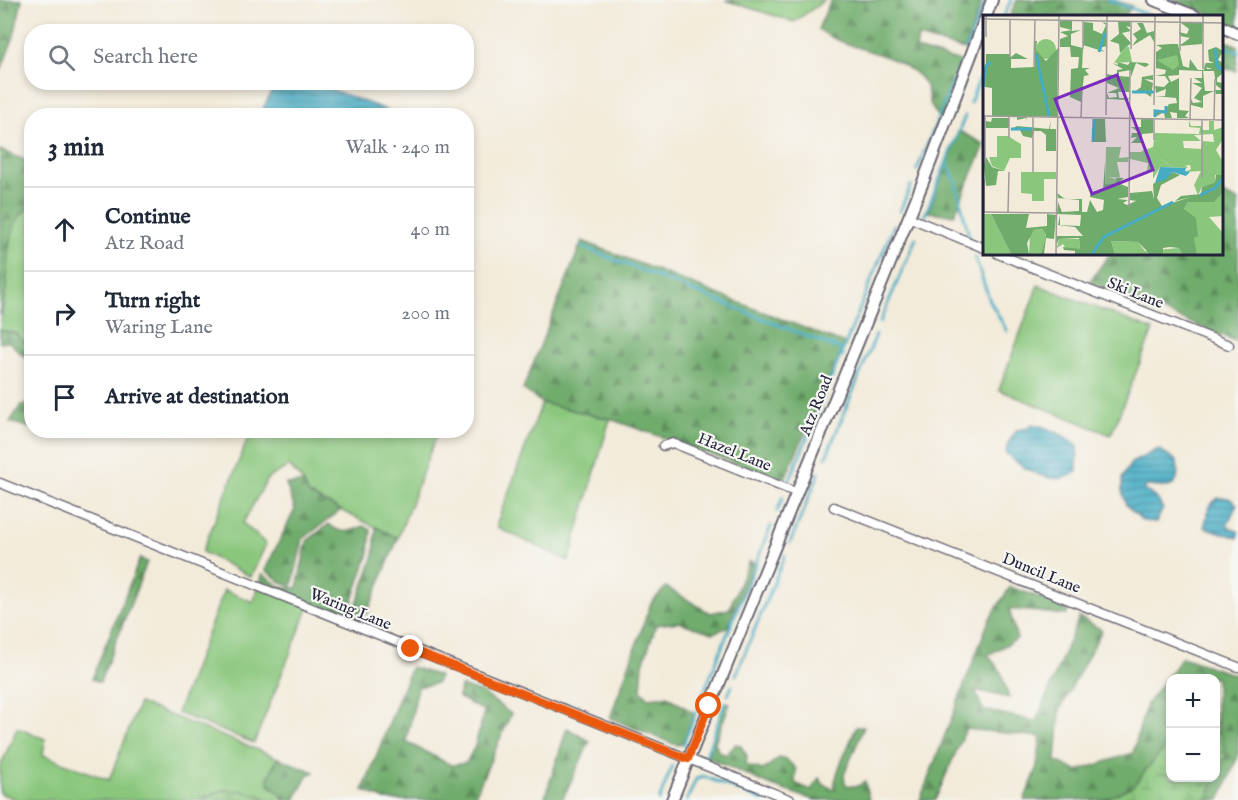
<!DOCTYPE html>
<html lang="en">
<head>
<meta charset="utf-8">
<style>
  :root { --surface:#fff; --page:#f2f2f3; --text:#1f2937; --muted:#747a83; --line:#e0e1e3 }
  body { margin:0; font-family:"IM FELL English",serif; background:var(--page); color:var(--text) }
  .controls { position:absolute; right:18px; bottom:18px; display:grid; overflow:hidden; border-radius:12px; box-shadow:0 3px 9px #0003 }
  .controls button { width:54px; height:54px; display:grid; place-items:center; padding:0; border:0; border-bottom:2px solid var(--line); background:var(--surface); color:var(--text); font:30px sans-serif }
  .stop { position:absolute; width:18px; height:18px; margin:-14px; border:4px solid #ea580c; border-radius:50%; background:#fff }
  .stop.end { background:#ea580c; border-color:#fff; box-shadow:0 2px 6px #0008 }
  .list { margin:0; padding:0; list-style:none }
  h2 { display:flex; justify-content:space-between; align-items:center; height:78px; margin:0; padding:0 24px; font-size:26px }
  h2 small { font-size:20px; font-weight:400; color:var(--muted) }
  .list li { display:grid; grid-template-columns:39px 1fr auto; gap:18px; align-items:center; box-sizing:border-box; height:84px; padding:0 24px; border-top:2px solid var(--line) }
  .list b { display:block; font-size:22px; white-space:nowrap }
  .list p { margin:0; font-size:20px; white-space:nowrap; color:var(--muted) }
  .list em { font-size:20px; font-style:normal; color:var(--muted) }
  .icon { flex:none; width:33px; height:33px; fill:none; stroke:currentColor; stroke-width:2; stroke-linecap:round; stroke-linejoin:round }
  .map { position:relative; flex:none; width:1238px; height:800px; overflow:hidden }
  .search { position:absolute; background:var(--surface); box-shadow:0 3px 9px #0003; left:24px; top:24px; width:450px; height:66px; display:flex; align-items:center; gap:15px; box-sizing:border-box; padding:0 21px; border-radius:24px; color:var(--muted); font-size:22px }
  .panel { position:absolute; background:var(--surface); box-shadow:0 3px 9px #0003; left:24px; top:108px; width:450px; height:330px; border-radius:24px }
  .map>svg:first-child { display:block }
  .grass { fill:#8ac77d; stroke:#56745c; stroke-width:1.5 }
  .forest { fill:url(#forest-firs); stroke:#486754; stroke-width:1.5; fill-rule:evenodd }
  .wetland { fill:url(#wetland-marsh); stroke:#56745c; stroke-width:1.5 }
  .water { fill:url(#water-rules); stroke:#346780; stroke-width:1.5 }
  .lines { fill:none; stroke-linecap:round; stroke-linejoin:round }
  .stream { stroke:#45acc4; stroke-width:3 }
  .minor-casing { stroke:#6b6873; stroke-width:11 }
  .tertiary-casing { stroke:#6b6873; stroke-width:14 }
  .minor { stroke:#fff; stroke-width:8 }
  .tertiary { stroke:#fff; stroke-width:10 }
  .route { stroke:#ea580c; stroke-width:8 }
  .labels { text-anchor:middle; stroke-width:4.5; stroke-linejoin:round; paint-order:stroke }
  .street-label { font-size:16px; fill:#22223b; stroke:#f6f6f2 }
  .inset-river { fill:none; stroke:#45acc4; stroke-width:3 }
  .inset-road { fill:none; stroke:#9f9b9a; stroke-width:1.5 }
  .view { fill:#7b2cbf; fill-opacity:0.15; stroke:#7b2cbf; stroke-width:3 }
  .inset-edge { fill:none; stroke:#22223b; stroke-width:3 }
</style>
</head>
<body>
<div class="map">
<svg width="1238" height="800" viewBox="0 0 1238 800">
  <defs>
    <pattern id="forest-firs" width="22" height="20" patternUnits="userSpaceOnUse" patternTransform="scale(1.5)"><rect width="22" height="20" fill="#6fac6c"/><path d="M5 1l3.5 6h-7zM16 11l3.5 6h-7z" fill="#5b8c5a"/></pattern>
    <pattern id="wetland-marsh" width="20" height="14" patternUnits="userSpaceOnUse" patternTransform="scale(1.5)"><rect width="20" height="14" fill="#8ac77d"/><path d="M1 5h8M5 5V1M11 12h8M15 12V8" fill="none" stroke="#70a168"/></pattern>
    <pattern id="water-rules" width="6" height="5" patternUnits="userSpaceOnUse" patternTransform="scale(1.5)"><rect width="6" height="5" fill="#45acc4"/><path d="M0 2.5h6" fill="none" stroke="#398ca0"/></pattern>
  </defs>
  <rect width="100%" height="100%" fill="#f6f6f2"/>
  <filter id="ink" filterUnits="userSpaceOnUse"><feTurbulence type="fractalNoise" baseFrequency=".0167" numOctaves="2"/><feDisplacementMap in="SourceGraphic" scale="12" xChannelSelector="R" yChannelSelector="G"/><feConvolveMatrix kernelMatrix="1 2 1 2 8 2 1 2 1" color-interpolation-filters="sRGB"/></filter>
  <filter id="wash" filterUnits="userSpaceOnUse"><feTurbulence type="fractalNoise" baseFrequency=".008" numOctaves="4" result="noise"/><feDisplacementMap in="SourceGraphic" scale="24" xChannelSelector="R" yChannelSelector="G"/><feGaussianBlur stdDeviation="1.35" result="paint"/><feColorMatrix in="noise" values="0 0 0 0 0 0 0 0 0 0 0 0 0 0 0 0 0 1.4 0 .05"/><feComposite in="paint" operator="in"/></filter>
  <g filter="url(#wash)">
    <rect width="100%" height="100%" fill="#f3ebda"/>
    <!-- grass -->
    <g class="grass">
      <path d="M725,0h100l-31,22z"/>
      <path d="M31,206v142l-16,-15 -15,-3c0,-10 3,-19 4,-28 1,-29 -4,-82 27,-96z"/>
      <path d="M1038,285l115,45 -42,105 -112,-45z"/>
      <path d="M542,403l68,16 -41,142 -71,-33 -1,-5z"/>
      <path d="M251,431h187l-40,107 -89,-43 -5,-12 -15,-17 -21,12 -25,45 23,21 -15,33 -49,-25z"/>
      <path d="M260,582l13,8 37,14 -56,139 -77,-30 47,-123 29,12z"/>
      <path d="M139,703l139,55 -10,20 17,22h-19l-2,-3 -57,-1 -8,4h-182l-17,-7v-26l17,-39 28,11 -2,16 66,25z"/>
    </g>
    <!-- forest -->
    <g class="forest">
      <path d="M0,0h22l-8,36 -14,37z"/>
      <path d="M831,0h151l-17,50 -47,-13 -2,12 52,15 -23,59c-4,-5 -9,-9 -12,-14 -8,-12 0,-21 -18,-36 -28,-23 -69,-23 -97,-44z"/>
      <path d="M1017,0h96l19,6 -7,10h-115z"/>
      <path d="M1171,0h67v27l-16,-7v-4h-9z"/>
      <path d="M1222,39l16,7 -2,25 -14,-3z"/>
      <path d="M959,131l25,13v3l-30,68 -26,-3z"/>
      <path d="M0,150l32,13 -1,43c-6,3 -9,8 -13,13 -18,34 -5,63 -18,96z"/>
      <path d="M1222,194l16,7v141l-149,-60 21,-28h112z"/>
      <path d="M582,241l263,103 -61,136 -174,-61 -68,-16 -19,-14z"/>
      <path d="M0,330l15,3 16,15v15l-22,-21 -9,1z"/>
      <path d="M31,403v25l-21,-6 11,-17z"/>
      <path d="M304,483l5,12 32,15 -38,29 -11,47 -8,-2 -19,-14 30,-61 -9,-25z"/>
      <path d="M329,524c12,11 21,8 35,2l7,4 -2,23 -20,58 3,5 8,1 -2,5 -85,-32 -13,-8 2,-8 21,14h14l10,-47z"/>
      <path d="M376,527l22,11 -31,76 -13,-2 20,-57z"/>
      <path d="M140,558l7,4 -47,120 -8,-3z"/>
      <path d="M749,561l5,2 -27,65 -14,5 -35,-11 -22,3 -13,39 -2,26 8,8 18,-2 27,17 -11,31 -7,1 -66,-27 41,-115 15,-16 44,26 19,-4z"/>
      <path d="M1010,587l58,20 -1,8 -58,-6 8,30 -29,16 13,17 8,26 -34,-8 8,20 53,11 43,-104 23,13 -42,79 -4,52 21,10 56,-18 13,-48 36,-48 56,19v80l-18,44h-196l12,-28 5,-35 -75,-8 -31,71h-15l69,-180zM1170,678h46v100h-46z"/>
      <path d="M411,667l28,9 -2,7 -19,4 -12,55 45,23 15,-2 9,-17 9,-35 -26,-14 3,-11 22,7 28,21 -38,86h-88l-22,-10z"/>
      <path d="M725,702l5,1 -15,39 3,9 8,4 10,-11 5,2 6,10 -1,9 17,5 16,-12 8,2 9,9 -1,14 16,7 8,-12 5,7 10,4c2,-21 15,-42 22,-62h8l-20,48 1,8 4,3h9l7,-5 4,19h-55l-42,-14 -65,-29z"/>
      <path d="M567,728l23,13 -28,59h-18z"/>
      <path d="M278,758l36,14 -7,4 -12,24h-10v-3l-16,-12 -1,-7z"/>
    </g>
    <!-- wetland -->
    <g class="wetland">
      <path d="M1216,718l10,36 -20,46h-102l29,-14 37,-45v37h46z"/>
      <path d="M224,790l18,1 22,6 2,3h-67z"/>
    </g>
    <!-- water -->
    <g class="water">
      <path d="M276,82l38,1 86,32h-140z"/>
      <path d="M1032,424c18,3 32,11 46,22l-1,25c-20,19 -55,-2 -71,-18l2,-10 9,-13 12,-2z"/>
      <path d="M1158,449l19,12c4,29 -6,27 -30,25l-3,3 14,11 5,9 -7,13 -13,-1 -17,-16 -4,-14v-13l9,-15z"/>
      <path d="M1218,498h11l8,6 -10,22 11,5v7l-34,-11 6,-22z"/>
    </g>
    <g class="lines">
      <!-- stream -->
      <g class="stream">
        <path d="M1109,0l42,16"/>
        <path d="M1004,16l7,-16"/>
        <path d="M1222,45l16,7"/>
        <path d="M966,49l20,-49"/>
        <path d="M970,103l14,-36"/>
        <path d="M947,162l8,18 15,60"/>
        <path d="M917,170l43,-106"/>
        <path d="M900,211l11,-26"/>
        <path d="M923,220l42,-104"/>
        <path d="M580,246l262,104 1,6"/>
        <path d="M975,258l15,43 17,30"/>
        <path d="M880,322l36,-84"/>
        <path d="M826,457l50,-122"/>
        <path d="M788,484l106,-259"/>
        <path d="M777,511l6,-14"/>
        <path d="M790,543l29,-70"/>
        <path d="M736,675l49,-120"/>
        <path d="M703,694l68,-168"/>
        <path d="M728,695l4,-9"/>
        <path d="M683,745l14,-35"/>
        <path d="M704,761l21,-59 -1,4"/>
        <path d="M659,800l13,-34"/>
        <path d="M687,800l9,-21 7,-3 59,24"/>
      </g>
    </g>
  </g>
  <g filter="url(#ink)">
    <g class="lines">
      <defs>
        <g id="minor">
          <path d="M908,217l76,31"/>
          <path d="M998,254l231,91"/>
          <path d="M663,446l10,-3 122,49"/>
          <path d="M0,483l791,317"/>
          <path d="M834,507l404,160"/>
        </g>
        <g id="tertiary">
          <path d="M1154,0l41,16"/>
          <path d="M986,16l6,-16"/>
          <path d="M1222,27l16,7"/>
          <path d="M672,800l251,-618 61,-161"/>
        </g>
      </defs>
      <!-- minor casing -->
      <use href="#minor" class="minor-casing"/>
      <!-- tertiary casing -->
      <use href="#tertiary" class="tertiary-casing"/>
      <!-- minor -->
      <use href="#minor" class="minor"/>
      <!-- tertiary -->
      <use href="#tertiary" class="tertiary"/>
    </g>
  </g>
  <g class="lines" filter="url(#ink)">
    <!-- route -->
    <path class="route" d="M411,649l277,110 21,-53"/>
  </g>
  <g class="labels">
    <!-- street labels -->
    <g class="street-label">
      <text transform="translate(1136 292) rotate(22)" y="6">Ski Lane</text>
      <text transform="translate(815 405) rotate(-68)" y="6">Atz Road</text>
      <text transform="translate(735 451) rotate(22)" y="6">Hazel Lane</text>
      <text transform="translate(1042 572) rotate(22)" y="6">Duncil Lane</text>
      <text transform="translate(351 608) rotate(22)" y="6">Waring Lane</text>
    </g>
  </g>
  <!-- overview -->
  <g transform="translate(983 15)">
    <rect width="240" height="240" fill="#f3ebda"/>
    <path d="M53 34a10 10 0 1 1 20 0a10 10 0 1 1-20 0ZM206,105l2,6h10l2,4h6v-9h5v9l9,-3v12l-7,11 7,12v13h-8v7l-13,5 -4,8 -4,-10 7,-14 -16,1 6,-3 -1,-4 -17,2 -13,-8 -7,-12 2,-14 44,1 1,-6 -11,-1zM230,119l1,8 -11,-1 -2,8 -17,-1 -1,-7h18l-7,-6zM14,121h11l13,8v14h-11l-6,13 -12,-5 -3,-9h8zM123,132h15l-2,11 10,-1 -1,5h-11l3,15h-11l9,3 -1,5 -8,1 -4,-2zM163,133l7,5v18h-6l1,-8 -18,-4 -1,-7h12zM38,157h35v7h-12v22h-12v-7l-11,-1zM240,177v24l-14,1 14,16v21h-26l-13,-45 4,-7zM0,199h8l20,40h-28zM61,214l2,6 -5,19h-12l1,-18 4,-6zM76,224h20l1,10h-14l-3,-5 -6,4zM128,226l27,1 7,9 34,-3 3,6h-67z" fill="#8ac77d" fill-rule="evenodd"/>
    <path d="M77,6h12v10l9,-1 -10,4v11l12,3 -1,20h8l-5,2 4,5 -5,1 -3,26 -11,-5 1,-28 7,-1 1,-11h-8l-1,-10h-10v-8l8,-3 -8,-4 12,-2 -12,-3zM101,7l9,1v7l9,4 4,-9 -4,-3 4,1 1,23 -8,2 6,4 -22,-7zM135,7h12v5l-4,-1 5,5 -9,2 9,10 -11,10 -1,-9 -9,-3 9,-7zM154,8h6l4,10 7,-2v11l-4,-7 -18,11 5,-7 -4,-5 8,-5zM198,8h22l-1,21 -23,2 11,-8 -10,-2 -1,-4 8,2 2,-5zM52,26h7h-5l-1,9 10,11 12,-13 -1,69 -30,-1 -1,5v-3l-9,2v-4h-25v-28l-7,-1 1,-33h23l2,3 5,-4 12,6h-17v9l24,-1zM188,29h7l5,22 6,2 1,-9 8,11h6l1,-8 2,7h5l-6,-2v-4h8l-5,-2 -1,-11 8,-3 7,4 -5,9 5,3v10l-6,5v4l6,1v11h-7l-1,-4h7l-6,-5 -2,-14h-11l2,20h9l-11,5v12l-12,-3v-6l2,4 9,-1 -8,-4 8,-10 -10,-5h10l-8,-5h8v-7l-23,-1v5l-11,1 3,6 8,-4v32l10,1 -4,5 4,2h-12v-5l-7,-1 2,6h-7l-1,-6 -9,5v-7l10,1 4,-7 8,-1 -1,-5 -21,-2h10l1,-7 -10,4 -1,-7 9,1 5,-5 -4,-6h-10l10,-2 1,-4 -10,-2v-16l6,-4 -6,-3zM134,47l11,3 2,-3 17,1 2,2 -4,2 -9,-4 -5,14v-7l-12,2v4l11,1 -1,15h-11l1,6h10l-1,2 -21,-1v-6l2,5 8,-1 -1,-4h-9l12,-5 -12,-5v-9l10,2v-6l6,-1 -11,-6 6,2zM170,60v5l-9,-1 9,4 -2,14 -9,-6 -9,2 8,-6 1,-10zM9,103h17v10h-23v-7l5,1zM110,104h12l1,23h-13zM158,104h12v14l-11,1v9h-11l6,-6 -6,1 1,-5h8l-9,-6h10zM68,105l-1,9h6v22h-10v-16l-5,-4h-7l-2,7 -9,-2 -3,-6h-10l7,-4 32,3zM3,142l6,10 12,4h-6l-2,14 -10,1 -3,-28 1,6zM122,147v22h12l-1,-6 -7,-1 15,1 -6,5 10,4v10l-11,2 11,1 -5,3 4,2 9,-4 -6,-1v-7l22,-2 2,8 -1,-15 19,-12 8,3 -19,10 -4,13 5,8 29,-9 -16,4 6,-5 20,-2 1,-7 13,-5 1,-7h7v17l-9,10h-26l-4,7 12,9 2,18 -4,2 3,16h-15l-3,-6 -9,-1 -7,1v6h-13l-12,-12 -27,-1 4,13h-40v-3l-11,-1 -1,-3 17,2 -1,-11 -20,1 -2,5v-8h26l-8,-9 -17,-2 2,-10v10l20,1 1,-11 -24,-1 1,-12 4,10 17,-1v-11l-21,-2 -1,-5 8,6h17v13h5l3,-12 7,12 6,-2 1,-10 -14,-3 1,-5 12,-1zM8,199h38l-3,14 21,-2v-12l9,1 -2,24 -8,-1 -2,16h-3l5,-19 -3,-6 -9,1 -7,13 2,11h-18z" fill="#6fac6c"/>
    <path d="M142,32h4l3,15 -18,1zM194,40l2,10 -6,5 -16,-10zM180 129a9 9 0 1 1 18 0a9 9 0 1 1-18 0ZM170,132l8,2 -1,10 13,8 9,-5 6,6 -28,-1 -7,12v-25l-5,1 -3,-5z" fill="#8ac77d"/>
    <path d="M177,152l26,1 -1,3 5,1 -4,4 -14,-4 -5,7 -12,4z" fill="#45acc4"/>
    <path class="inset-river" d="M232,34l2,17 6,5M116,37l6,-19M53,39l13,62M0,72l3,-21 4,-4M149,77h22M172,102v-6l11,1v-6M28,114h21M110,127l1,-23M217,180l15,-7 8,-10M109,239l12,-17 69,-35"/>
    <path class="inset-road" d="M0,4l240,4M100,6v28M3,22v-21M148,34v-27M197,36v-35M27,43v-38M51,52l1,-47M220,54v-53M171,90l1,-89M123,100l1,-99M0,101l240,4M98,103l1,-29M207,104l1,-41M231,105l1,-41M26,123v-21M171,125v-21M2,149v-48M50,157v-55M219,163v-59M146,192l1,-137M0,197l73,1M1,197v-33M25,197l1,-40M73,239l3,-238"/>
    <path class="view" d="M134,60l36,95 -61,24 -37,-95z"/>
    <rect width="240" height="240" class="inset-edge"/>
  </g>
</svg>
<div class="controls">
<button>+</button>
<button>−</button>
</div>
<div class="stop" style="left:709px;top:706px"></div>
<div class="stop end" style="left:411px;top:649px"></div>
<div class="search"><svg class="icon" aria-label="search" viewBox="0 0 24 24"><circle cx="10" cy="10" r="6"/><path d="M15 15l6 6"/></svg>Search here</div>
<section class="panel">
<h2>3 min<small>Walk · 240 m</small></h2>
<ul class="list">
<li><svg class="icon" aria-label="ahead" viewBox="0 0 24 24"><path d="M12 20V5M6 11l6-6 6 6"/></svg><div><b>Continue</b><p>Atz Road</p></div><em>40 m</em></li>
<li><svg class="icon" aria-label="right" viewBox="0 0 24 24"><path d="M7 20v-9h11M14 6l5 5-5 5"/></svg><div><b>Turn right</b><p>Waring Lane</p></div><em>200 m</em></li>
<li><svg class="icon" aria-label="arrive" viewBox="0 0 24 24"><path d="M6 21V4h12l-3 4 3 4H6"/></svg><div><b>Arrive at destination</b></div></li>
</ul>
</section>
</div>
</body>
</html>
